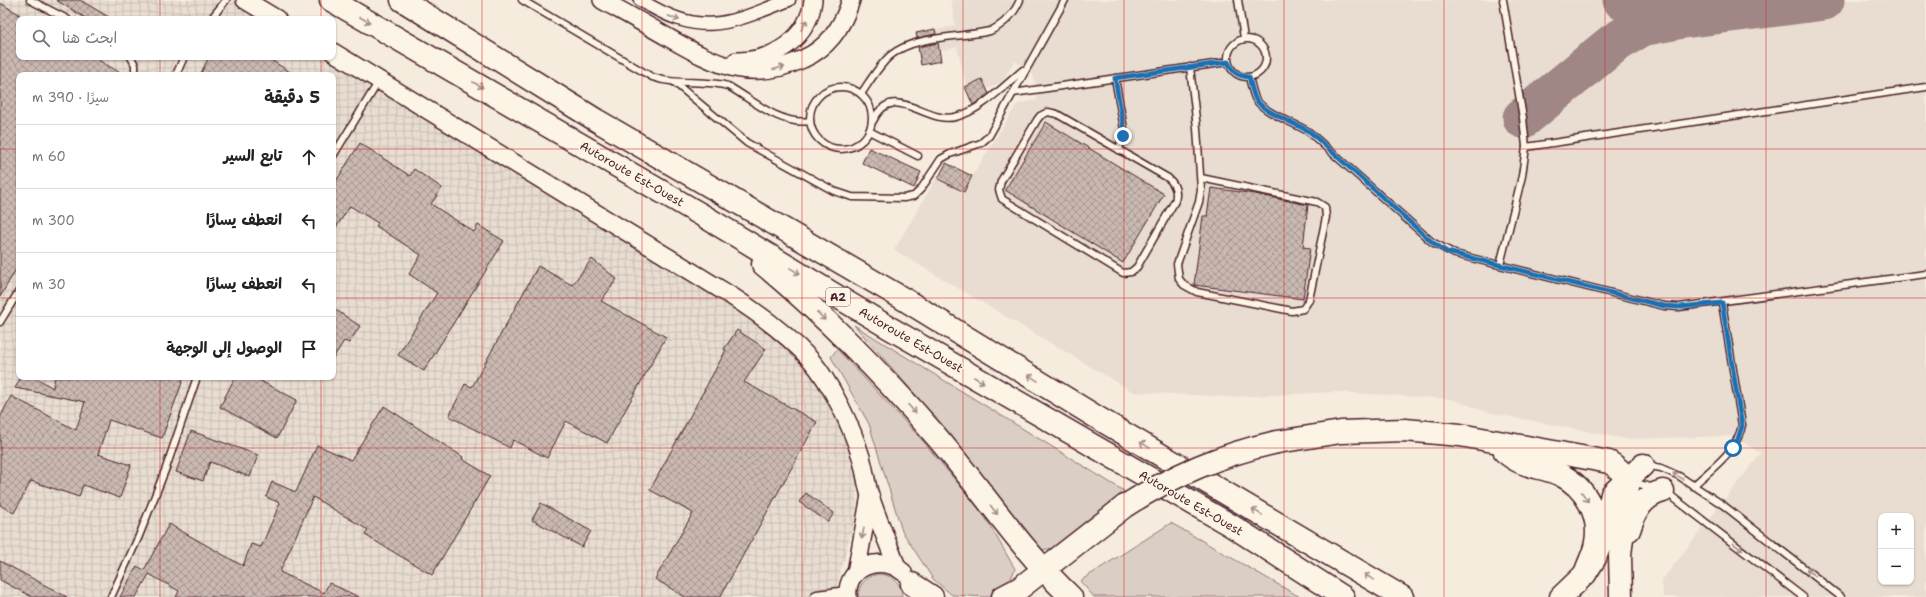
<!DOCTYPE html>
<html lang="ar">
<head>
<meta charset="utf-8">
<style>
  :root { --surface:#fff; --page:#f2f2f2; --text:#222; --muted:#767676; --line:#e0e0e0 }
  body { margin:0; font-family:"Shantell Sans","Playpen Sans Arabic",sans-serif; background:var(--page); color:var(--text); direction:rtl }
  .controls { position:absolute; right:12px; bottom:12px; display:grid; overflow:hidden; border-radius:8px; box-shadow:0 1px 3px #0004 }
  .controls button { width:36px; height:36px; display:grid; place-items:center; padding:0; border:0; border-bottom:1px solid var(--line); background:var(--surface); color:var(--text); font:20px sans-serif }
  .stop { position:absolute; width:12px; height:12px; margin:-9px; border:3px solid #1f6fb2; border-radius:50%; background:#fff }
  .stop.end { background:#1f6fb2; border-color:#fff; box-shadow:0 1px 4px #0008 }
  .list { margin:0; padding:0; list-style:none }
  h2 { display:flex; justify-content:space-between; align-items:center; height:52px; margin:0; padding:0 16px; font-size:17px }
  h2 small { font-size:13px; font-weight:400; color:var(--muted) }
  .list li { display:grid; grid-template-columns:26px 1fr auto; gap:12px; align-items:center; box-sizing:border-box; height:64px; padding:0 16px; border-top:1px solid var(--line) }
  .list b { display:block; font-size:15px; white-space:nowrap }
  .list em { font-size:13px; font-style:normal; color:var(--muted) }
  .icon { flex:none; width:22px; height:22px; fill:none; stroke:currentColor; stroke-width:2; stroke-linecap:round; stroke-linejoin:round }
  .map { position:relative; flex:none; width:1926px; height:597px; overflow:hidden; direction:ltr }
  .search { position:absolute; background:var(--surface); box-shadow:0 1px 3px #0004; left:16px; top:16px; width:320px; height:44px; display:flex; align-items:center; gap:10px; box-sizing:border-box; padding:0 14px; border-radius:8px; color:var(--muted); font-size:15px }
  .panel { position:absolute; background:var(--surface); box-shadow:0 1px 3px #0004; left:16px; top:72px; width:320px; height:308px; border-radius:8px; direction:rtl }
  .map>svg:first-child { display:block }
  .built { fill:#e8ddd0; fill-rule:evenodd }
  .industrial { fill:url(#industrial-grid); fill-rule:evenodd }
  .grass { fill:#dbcec4; stroke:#927678 }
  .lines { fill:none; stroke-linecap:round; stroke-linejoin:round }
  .taxiway { stroke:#a08684; stroke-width:41 }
  .building { fill:url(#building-cross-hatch); stroke:#4a1f2b }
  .service-casing { stroke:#4a1f2b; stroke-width:9 }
  .minor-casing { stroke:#4a1f2b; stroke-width:15 }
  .secondary-casing { stroke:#4a1f2b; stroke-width:20 }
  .motorway-casing { stroke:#4a1f2b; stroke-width:25 }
  .service { stroke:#fcf5e5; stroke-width:6 }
  .minor { stroke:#fcf5e5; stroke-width:12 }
  .secondary { stroke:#fcf5e5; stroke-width:17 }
  .motorway { stroke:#fcf5e5; stroke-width:22 }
  .motorway-bridge-casing { stroke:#4a1f2b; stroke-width:25; stroke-linecap:butt }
  .motorway-bridge { stroke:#fcf5e5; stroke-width:22 }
  .oneway { stroke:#a38a88 }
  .route { stroke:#1f6fb2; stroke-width:5 }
  .grid { fill:none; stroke:#d62828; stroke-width:1; stroke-opacity:0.55 }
  .labels { text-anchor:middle; stroke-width:3; stroke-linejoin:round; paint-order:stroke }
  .shield { fill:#fcf5e5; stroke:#7f5f63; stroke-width:1 }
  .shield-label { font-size:11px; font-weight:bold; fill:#4a1f2b }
  .street-label { font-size:12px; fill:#4a1f2b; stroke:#fcf5e5 }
</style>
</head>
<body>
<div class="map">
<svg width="1926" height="597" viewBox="0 0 1926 597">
  <defs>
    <pattern id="industrial-grid" width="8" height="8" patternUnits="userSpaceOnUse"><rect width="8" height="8" fill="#e8ddd0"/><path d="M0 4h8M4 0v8" fill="none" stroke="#c8bdb3"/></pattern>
    <pattern id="building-cross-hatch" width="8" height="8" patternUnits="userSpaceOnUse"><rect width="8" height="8" fill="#cab9b1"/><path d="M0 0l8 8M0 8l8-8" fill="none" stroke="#a69690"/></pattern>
  </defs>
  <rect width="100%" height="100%" fill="#f5ecde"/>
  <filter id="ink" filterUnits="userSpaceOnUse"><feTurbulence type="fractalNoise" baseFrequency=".025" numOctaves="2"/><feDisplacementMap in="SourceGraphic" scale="8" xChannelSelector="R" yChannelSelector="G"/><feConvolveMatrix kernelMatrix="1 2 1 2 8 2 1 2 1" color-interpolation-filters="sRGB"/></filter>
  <g filter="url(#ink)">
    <!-- built -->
    <path class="built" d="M951,0h975v597h-263l-1,-17 99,-127 -29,-17 -106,3 -140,-27 -34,-13 -117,-7 -103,5 -99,-5 -239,-142 43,-73 25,16 55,-89 20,-4 -2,-19 -4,-10 -17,-10 -12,21 -33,15 -12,-50 -17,4 -1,-5 -11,1 -3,-15 30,-6zM1881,516h30v66h-30z"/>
    <!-- industrial -->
    <path class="industrial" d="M0,0h257l28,19h-266v38h314l410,251 62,54 31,52 20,47 1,50 -23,86h-834zM19,75h314v302h-314z"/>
    <!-- grass -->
    <g class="grass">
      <path d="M854,325l270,166 -67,57 -18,2 -103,-132z"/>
      <path d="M837,349l86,92 61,74 31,54 -8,19 -21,9 -34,-2 -19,-16 -31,-48 -33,-107 -38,-67z"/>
      <path d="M1171,523l129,74h-206l-14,-16z"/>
      <path d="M877,574c14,0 25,8 25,23h-44c0,-13 8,-19 19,-23z"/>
    </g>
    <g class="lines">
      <!-- taxiway -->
      <g class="taxiway">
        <path d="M1657,10l26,8 141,-18"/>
        <path d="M1523,118l90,-74 19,-12 10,-6 41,-8c-22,-3 -41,-6 -60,-18"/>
      </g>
    </g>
    <!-- building -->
    <g class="building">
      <path d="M56,0h24l32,19h-25z"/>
      <path d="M0,3l19,11v43h74l31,18h-105v189l-19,33z"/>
      <path d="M935,29l1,5 -19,4 -1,-5z"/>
      <path d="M938,43l3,18 -20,4 -3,-18z"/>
      <path d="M209,57h57l29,18h-95z"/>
      <path d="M982,79l7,15 -16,11 -8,-18z"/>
      <path d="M1046,122l118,72 -41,69 -118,-73z"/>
      <path d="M360,143l50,33 4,-7 28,19 -11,16 43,28 4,-7 26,16 -80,130 -26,-16 39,-62 -28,-19 12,-19 -45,-29 2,-3 -28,-17 -17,26v-46z"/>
      <path d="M869,148l52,24 -7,16 -52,-25z"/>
      <path d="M946,163l26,13 -8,16 -26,-13z"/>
      <path d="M1211,188l44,6 53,11 -5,42 7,1 -7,51 -109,-14 9,-69h4z"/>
      <path d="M592,259l25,20 -16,22 65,36 -59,106 -41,-22 -19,37 -34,-18 -3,8 -61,-32 16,-32 7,3 66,-121 34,19z"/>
      <path d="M333,308l27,18 -11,17 -5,-2 -11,17z"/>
      <path d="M737,330l29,19 -22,33 73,40 -97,175h-35l-30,-18 38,-66 -43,-23 76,-140 -2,-1z"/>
      <path d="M21,377h14l18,11 2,-11h129l-22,61 -53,-18 -11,34 33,11 -11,33 -37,-13 -4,12 -48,-16 -17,32 -14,-8v-87l11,-22 65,34 9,-28 -70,-14z"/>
      <path d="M235,377h18l44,23 -20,38 -57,-31z"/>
      <path d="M384,406l79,51 -1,2 28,17 -58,99 -67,-40 3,-5 -55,-33 -33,75 44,21 5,-10 30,14h-183l3,-6 -30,-17 -13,23h-16l17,-31 7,4 25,-46 74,42 8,-22 10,3 19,-44 -14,-6 6,-15 24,10 21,-47 34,15z"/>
      <path d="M191,431l67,24 -8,22 -40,-15 -7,19 -27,-9z"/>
      <path d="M806,493l28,20 -6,9 -29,-20z"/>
      <path d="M541,503l50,28 -9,16 -50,-27z"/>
      <path d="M0,561l67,36h-35l-32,-17z"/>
    </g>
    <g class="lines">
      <defs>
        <g id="service">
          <path d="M30,0l37,19"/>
          <path d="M522,0l130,77c25,9 51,2 76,9 25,14 52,40 82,35"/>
          <path d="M1238,0l6,38"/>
          <path d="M211,19l15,-19"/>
          <circle cx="1247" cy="58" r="19"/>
          <path d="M131,57l4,8v10"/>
          <path d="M1190,67l7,61 4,62 -2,12 -22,62 2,15 5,6 13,7 95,19 11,-2 6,-9 17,-83 -1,-10 -8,-5 -116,-24"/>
          <path d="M176,75l8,-18"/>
          <path d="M1249,77c2,7 3,14 6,21 8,15 39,24 54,34l123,110 23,12 209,52 15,1 247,-33"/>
          <path d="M1115,78l9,51 -5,21"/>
          <path d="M674,82l73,61 87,48 18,6 52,1 10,-2 7,-7 20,-30 9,-5 31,-11 8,-7 76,-136"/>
          <circle cx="841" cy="118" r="31"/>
          <path d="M1013,93l215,-31"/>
          <path d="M861,94c9,-13 18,-29 30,-39 25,-20 68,-17 99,-24 13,-6 24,-17 30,-31"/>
          <path d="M1048,112l9,2 111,64c7,6 10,13 7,23l-38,66 -6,5 -8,1 -121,-74 -3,-9 2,-9 36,-61 3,-4z"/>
          <path d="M873,121c20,-41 51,3 82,-4 24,-5 49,-31 68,-47"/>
          <path d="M869,131l49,25"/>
          <path d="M1526,147l400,-60"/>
          <path d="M333,156l46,-75"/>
          <path d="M1500,265l22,-89 4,-29 -3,-29 -20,-118"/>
          <path d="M0,322l19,-31"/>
          <path d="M1645,465l16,3 18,8 44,29 118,92"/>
          <path d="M1632,482l22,6"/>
          <path d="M1693,486c19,-18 44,-34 49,-61l-20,-122"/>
          <path d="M1666,492l137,105"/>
          <path d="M111,597l28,-61 27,-68 31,-91"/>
        </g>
        <g id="minor">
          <path d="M640,0c62,38 86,25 149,0"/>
          <path d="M817,597l30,-4"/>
        </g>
        <g id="secondary">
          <path d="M245,0l32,19"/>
          <path d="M602,0c23,13 45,25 67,38 46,26 81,46 134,21 25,-11 40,-33 48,-59"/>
          <path d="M333,52l400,245c28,18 55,38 78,63 20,23 41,67 50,97 4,13 5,26 9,39 8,24 18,47 27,71"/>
          <path d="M736,61c37,1 73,-23 77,-61"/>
          <path d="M856,573l14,-78"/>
          <path d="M848,597c-3,-31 33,-43 55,-25"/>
        </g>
        <g id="motorway">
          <path d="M331,0l376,218 181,109 344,199 111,71"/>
          <path d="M402,0l194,120 306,178 196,120 304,179"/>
          <path d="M763,264c62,52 119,110 172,171 46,53 84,113 136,162"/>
          <path d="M1277,442l64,-10 64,-2 55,5 149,27c11,7 17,13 19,25l-8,68 1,42"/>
          <path d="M1505,452c20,17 34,13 56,23 24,12 40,40 35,67 -1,10 -8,22 -11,32"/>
          <path d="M1629,530c6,-19 14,-34 34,-39"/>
          <path d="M912,584l20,13"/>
          <path d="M1003,597l17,-9 105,-82"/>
          <path d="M1561,597l24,-23 10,-16 7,-19 10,-45 31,-29"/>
        </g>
      </defs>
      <!-- service casing -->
      <use href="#service" class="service-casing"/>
      <!-- minor casing -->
      <use href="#minor" class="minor-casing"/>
      <!-- secondary casing -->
      <use href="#secondary" class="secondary-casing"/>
      <!-- motorway casing -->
      <use href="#motorway" class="motorway-casing"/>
      <!-- service -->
      <use href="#service" class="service"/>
      <!-- minor -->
      <use href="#minor" class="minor"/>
      <!-- secondary -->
      <use href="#secondary" class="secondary"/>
      <!-- motorway -->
      <use href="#motorway" class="motorway"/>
      <defs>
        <path id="motorway-bridge" d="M1125,506c50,-32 95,-51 152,-64"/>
      </defs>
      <!-- motorway-bridge casing -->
      <use href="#motorway-bridge" class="motorway-bridge-casing"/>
      <!-- motorway-bridge -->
      <use href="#motorway-bridge" class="motorway-bridge"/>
    </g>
    <!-- one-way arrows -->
    <defs><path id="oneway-shaft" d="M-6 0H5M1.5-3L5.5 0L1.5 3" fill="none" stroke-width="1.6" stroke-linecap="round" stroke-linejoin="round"/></defs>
    <g class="oneway">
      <use href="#oneway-shaft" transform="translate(674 18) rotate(20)"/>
      <use href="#oneway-shaft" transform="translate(365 20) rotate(30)"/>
      <use href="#oneway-shaft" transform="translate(804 25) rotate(-60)"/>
      <use href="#oneway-shaft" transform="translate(779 68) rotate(-14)"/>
      <use href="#oneway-shaft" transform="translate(478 85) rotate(30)"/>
      <use href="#oneway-shaft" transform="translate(795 271) rotate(31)"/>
      <use href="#oneway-shaft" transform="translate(821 316) rotate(45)"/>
      <use href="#oneway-shaft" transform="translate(1033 378) rotate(-149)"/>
      <use href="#oneway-shaft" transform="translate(979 380) rotate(30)"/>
      <use href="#oneway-shaft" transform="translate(912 409) rotate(48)"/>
      <use href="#oneway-shaft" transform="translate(1145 445) rotate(-149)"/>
      <use href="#oneway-shaft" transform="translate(1678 476) rotate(-149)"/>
      <use href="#oneway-shaft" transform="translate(1585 497) rotate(56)"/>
      <use href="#oneway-shaft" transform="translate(994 510) rotate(52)"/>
      <use href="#oneway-shaft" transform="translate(1257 512) rotate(-149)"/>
      <use href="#oneway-shaft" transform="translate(863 533) rotate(100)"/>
      <use href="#oneway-shaft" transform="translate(1738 547) rotate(38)"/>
      <use href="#oneway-shaft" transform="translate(1811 573) rotate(-142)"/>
      <use href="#oneway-shaft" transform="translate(1369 577) rotate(-150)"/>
    </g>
  </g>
  <g class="lines" filter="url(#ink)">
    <!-- route -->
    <path class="route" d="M1123,136v-13l-8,-45 113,-16c4,10 10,14 21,15 2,7 3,14 6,21 8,15 39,24 55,34l122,110 15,10 217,54 15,1 43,-4 20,123 -4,13 -5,9"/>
  </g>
  <!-- grid -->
  <path class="grid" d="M160,0v19M321,0v19M482,0v597M642,0v597M802,0v597M963,0v597M1124,0v597M1284,0v597M1444,0v597M1605,0v597M1766,0v597M160,57v18M321,57v18M0,149h19M333,149h1593M0,298h19M333,298h1593M160,377v220M321,377v220M0,448h1926"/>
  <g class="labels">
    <!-- shield labels -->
    <rect class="shield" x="826" y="288" width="24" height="18" rx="3"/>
    <g class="shield-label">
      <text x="838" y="301">A2</text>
    </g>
    <!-- street labels -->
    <g class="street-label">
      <text transform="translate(632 174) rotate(30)" y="4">Autoroute Est-Ouest</text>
      <text transform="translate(911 340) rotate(30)" y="4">Autoroute Est-Ouest</text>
      <text transform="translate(1191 503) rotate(30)" y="4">Autoroute Est-Ouest</text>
    </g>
  </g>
</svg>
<div class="controls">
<button>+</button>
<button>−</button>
</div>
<div class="stop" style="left:1733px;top:448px"></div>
<div class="stop end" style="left:1123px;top:136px"></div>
<div class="search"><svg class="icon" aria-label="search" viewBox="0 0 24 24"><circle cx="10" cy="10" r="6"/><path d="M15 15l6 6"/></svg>ابحث هنا</div>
<section class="panel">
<h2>5 دقيقة<small>سيرًا · 390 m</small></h2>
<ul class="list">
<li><svg class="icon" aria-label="ahead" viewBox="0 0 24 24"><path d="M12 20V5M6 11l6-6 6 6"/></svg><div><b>تابع السير</b></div><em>60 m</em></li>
<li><svg class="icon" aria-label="left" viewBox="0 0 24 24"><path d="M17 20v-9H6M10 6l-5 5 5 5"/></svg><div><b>انعطف يسارًا</b></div><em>300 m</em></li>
<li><svg class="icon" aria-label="left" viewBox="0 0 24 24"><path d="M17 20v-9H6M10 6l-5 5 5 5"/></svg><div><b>انعطف يسارًا</b></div><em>30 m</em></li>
<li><svg class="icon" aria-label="arrive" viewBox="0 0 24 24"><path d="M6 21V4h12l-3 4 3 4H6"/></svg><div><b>الوصول إلى الوجهة</b></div></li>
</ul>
</section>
</div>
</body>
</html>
